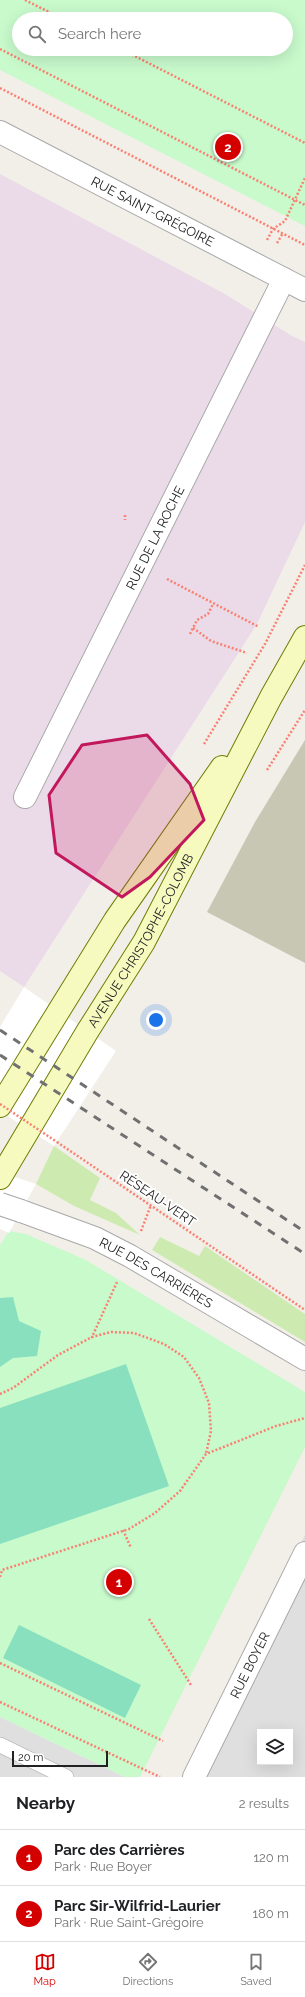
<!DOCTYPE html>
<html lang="en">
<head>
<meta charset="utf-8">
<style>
  :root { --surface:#fff; --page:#f6f6f6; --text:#202124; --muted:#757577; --line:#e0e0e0; --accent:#d40000 }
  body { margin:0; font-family:Raleway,sans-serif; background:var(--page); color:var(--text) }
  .controls { position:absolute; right:12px; bottom:12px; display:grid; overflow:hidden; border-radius:0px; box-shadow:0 4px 16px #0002 }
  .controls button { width:36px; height:36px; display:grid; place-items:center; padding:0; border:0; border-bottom:1px solid var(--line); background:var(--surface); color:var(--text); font:20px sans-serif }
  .scale { position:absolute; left:12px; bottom:10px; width:96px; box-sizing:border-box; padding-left:4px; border:2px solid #222; border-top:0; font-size:11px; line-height:14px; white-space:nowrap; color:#222; -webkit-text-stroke:3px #fff; paint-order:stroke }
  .you { position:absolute; left:156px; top:1020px; width:14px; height:14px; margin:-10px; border:3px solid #fff; border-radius:50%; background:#1a73e8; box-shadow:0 0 0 6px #1a73e833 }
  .badge { display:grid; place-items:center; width:26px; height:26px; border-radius:50%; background:var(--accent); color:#fff; font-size:13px; font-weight:700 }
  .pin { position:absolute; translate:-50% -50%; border:2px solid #fff; box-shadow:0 1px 4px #0006 }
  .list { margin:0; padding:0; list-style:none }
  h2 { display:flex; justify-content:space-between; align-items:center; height:52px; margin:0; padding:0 16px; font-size:17px }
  h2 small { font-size:13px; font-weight:400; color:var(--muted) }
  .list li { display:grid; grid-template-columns:26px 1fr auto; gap:12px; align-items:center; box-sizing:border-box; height:56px; padding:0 16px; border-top:1px solid var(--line) }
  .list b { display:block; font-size:15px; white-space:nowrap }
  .list p { margin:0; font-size:13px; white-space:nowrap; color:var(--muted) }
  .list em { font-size:13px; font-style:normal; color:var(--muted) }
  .icon { flex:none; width:22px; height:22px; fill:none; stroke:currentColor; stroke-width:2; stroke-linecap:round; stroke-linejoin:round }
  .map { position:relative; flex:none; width:305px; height:1777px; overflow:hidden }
  .search { position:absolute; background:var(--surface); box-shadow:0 4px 16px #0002; left:12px; right:12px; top:12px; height:44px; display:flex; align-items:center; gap:10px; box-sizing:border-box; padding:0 14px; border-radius:22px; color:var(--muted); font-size:15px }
  .sheet { height:164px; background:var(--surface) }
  nav { display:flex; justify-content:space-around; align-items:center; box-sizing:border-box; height:56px; border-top:1px solid var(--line); background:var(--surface); font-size:11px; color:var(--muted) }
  nav a { display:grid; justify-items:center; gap:2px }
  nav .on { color:var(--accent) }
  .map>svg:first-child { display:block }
  .residential { fill:#e0dfdf; fill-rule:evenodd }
  .industrial { fill:#ebdbe8 }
  .construction { fill:#c7c7b4 }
  .grass { fill:#cdebb0 }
  .park { fill:#c8facc; fill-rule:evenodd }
  .pitch { fill:#88e0be }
  .pier { fill:#fff }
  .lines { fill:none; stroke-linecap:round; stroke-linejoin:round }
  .service-casing { stroke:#a9a9a9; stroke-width:16 }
  .minor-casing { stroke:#a9a9a9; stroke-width:24 }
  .tertiary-casing { stroke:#a9a9a9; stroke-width:24 }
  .secondary-casing { stroke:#707d05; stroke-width:24 }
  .path { stroke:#fa8072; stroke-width:2.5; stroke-dasharray:2 2; stroke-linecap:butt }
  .service { stroke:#fff; stroke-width:15 }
  .minor { stroke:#fff; stroke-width:22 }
  .tertiary { stroke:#fff; stroke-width:22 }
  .secondary { stroke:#f7fabf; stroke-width:22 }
  .rail { stroke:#707070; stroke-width:3; stroke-dasharray:8 8; stroke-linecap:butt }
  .minor-bridge-casing { stroke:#a9a9a9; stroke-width:24; stroke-linecap:butt }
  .path-bridge { stroke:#fa8072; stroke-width:2.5; stroke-dasharray:2 2; stroke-linecap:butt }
  .minor-bridge { stroke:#fff; stroke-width:22 }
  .marked { fill:#c2185b; fill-opacity:0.2; stroke:#c2185b; stroke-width:3; stroke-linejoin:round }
  .labels { text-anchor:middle; stroke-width:4; stroke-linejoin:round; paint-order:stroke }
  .street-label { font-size:13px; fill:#222; stroke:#fff }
</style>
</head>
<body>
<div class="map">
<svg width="305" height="1777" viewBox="0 0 305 1777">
  <rect width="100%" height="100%" fill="#f2efe9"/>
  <!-- residential -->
  <g class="residential">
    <path d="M305,1535v242h-119zM260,1732h30v30h-30z"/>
    <path d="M0,1717l125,60h-125z"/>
  </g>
  <!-- industrial -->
  <path class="industrial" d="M0,174l225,120 67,42 13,6v180l-48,102 -233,363 -24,-16z"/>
  <!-- construction -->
  <path class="construction" d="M305,740v223l-98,-51 48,-90z"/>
  <!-- grass -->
  <g class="grass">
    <path d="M54,1146l46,32 -10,22 26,13 24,22 -66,-29 -38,-22z"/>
    <path d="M160,1237l39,19 6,-10 100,68v28l-153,-92z"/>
  </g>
  <!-- park -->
  <g class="park">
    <path d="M0,0h305v226l-305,-156zM19,19h267v30h-267z"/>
    <path d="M9,1231l17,3 60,26 219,132v55l-165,330h-15l-125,-60v-472z"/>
  </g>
  <!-- pitch -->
  <g class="pitch">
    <path d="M13,1297l6,24 22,10 -4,25 -24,2 -13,9v-69z"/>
    <path d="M126,1364l43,122 -169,58v-136z"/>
    <path d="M19,1625l122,60 -16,33 -122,-60z"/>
  </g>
  <!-- pier -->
  <g class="pier">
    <path d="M24,987l92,64 -62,95 -54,-35v-84z"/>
    <path d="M0,1172l36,12 -27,49 -9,-4z"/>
  </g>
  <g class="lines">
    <defs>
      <path id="service" d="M0,1745l66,32"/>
      <g id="minor">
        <path id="s1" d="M25,797l259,-518"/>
        <path id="s2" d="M21,1211l74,27 35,18 175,103"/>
        <path id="s3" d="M194,1777l111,-224"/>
      </g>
      <g id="tertiary">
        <path id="s4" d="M0,132l305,158"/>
      </g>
      <g id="secondary">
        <path d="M0,1106l115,-186 107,-153"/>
        <path id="s5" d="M0,1178l87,-146 57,-90 127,-245 34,-60"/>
      </g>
    </defs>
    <!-- service casing -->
    <use href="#service" class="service-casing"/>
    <!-- minor casing -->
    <use href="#minor" class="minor-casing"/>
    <!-- tertiary casing -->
    <use href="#tertiary" class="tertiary-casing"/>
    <!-- secondary casing -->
    <use href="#secondary" class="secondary-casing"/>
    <!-- path -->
    <g class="path">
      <path d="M25,0l38,19"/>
      <path d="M0,49l305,156"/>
      <path d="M121,49l184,94"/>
      <path d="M0,88l305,157"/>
      <path d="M267,240l6,-11 12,-8 20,-43"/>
      <path d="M277,243l6,-10"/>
      <path d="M125,515v5"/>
      <path d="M167,579l92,48"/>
      <path d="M193,628l18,13 36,12"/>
      <path d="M190,634l7,-14 11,-6 5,-10"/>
      <path d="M204,744l61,-100 40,-79"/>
      <path d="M267,770l38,-60"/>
      <path d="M57,1142l248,168"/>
      <path d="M141,1231l10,-26"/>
      <path d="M117,1282l-25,55 19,-5 23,1 30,11 20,13 15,21 10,25 2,28 -5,23"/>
      <path d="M0,1394l13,-6 45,-33 34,-18"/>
      <path d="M123,1530l8,18"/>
      <path d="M0,1577l2,-7 127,-41 26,-16 25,-22 26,-37 70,-28 29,-8"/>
      <path d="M149,1619l42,66"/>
      <path d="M0,1663l163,78"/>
      <path d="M0,1702l160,75"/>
    </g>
    <!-- service -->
    <use href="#service" class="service"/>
    <!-- minor -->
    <use href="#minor" class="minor"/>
    <!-- tertiary -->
    <use href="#tertiary" class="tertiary"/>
    <!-- secondary -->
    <use href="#secondary" class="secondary"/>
    <!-- rail -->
    <g class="rail">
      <path d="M0,1030l305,202"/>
      <path d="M0,1055l305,199"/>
    </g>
    <defs>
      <path id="minor-bridge" d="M0,1204l21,7"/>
    </defs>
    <!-- minor-bridge casing -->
    <use href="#minor-bridge" class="minor-bridge-casing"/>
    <!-- path-bridge -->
    <path class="path-bridge" d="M0,1104l57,38"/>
    <!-- minor-bridge -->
    <use href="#minor-bridge" class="minor-bridge"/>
  </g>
  <!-- marked area -->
  <path class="marked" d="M147,735l43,49 14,36 -54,57 -28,20 -66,-44 -7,-58 33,-50z"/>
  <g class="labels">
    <!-- street labels -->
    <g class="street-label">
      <text dy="5" stroke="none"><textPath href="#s4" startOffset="172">RUE SAINT-GRÉGOIRE</textPath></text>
      <text dy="5" stroke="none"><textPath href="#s1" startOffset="290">RUE DE LA ROCHE</textPath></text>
      <text dy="5" stroke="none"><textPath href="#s5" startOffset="276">AVENUE CHRISTOPHE-COLOMB</textPath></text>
      <text transform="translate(158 1198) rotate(34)" y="5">RÉSEAU-VERT</text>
      <text dy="5" stroke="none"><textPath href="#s2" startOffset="149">RUE DES CARRIÈRES</textPath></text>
      <text dy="5" stroke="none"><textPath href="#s3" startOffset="125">RUE BOYER</textPath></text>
    </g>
  </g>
</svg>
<div class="controls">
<button><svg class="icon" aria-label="layers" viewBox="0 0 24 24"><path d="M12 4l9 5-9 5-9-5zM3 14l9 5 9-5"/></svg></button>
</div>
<div class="scale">20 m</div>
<div class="you"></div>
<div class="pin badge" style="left:119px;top:1582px">1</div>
<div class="pin badge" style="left:228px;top:147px">2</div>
<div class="search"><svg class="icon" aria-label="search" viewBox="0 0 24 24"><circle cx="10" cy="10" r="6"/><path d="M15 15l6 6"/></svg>Search here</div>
</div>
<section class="sheet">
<h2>Nearby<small>2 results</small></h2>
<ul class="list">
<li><span class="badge">1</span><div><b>Parc des Carrières</b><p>Park · Rue Boyer</p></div><em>120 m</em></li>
<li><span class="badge">2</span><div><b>Parc Sir-Wilfrid-Laurier</b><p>Park · Rue Saint-Grégoire</p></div><em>180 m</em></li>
</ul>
</section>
<nav>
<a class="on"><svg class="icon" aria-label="map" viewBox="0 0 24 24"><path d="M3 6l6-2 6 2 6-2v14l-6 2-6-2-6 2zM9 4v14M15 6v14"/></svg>Map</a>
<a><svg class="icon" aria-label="directions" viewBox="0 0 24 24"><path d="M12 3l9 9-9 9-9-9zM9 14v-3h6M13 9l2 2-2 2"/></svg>Directions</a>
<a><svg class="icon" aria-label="saved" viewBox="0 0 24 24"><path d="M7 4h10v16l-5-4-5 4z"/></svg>Saved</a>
</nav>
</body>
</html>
